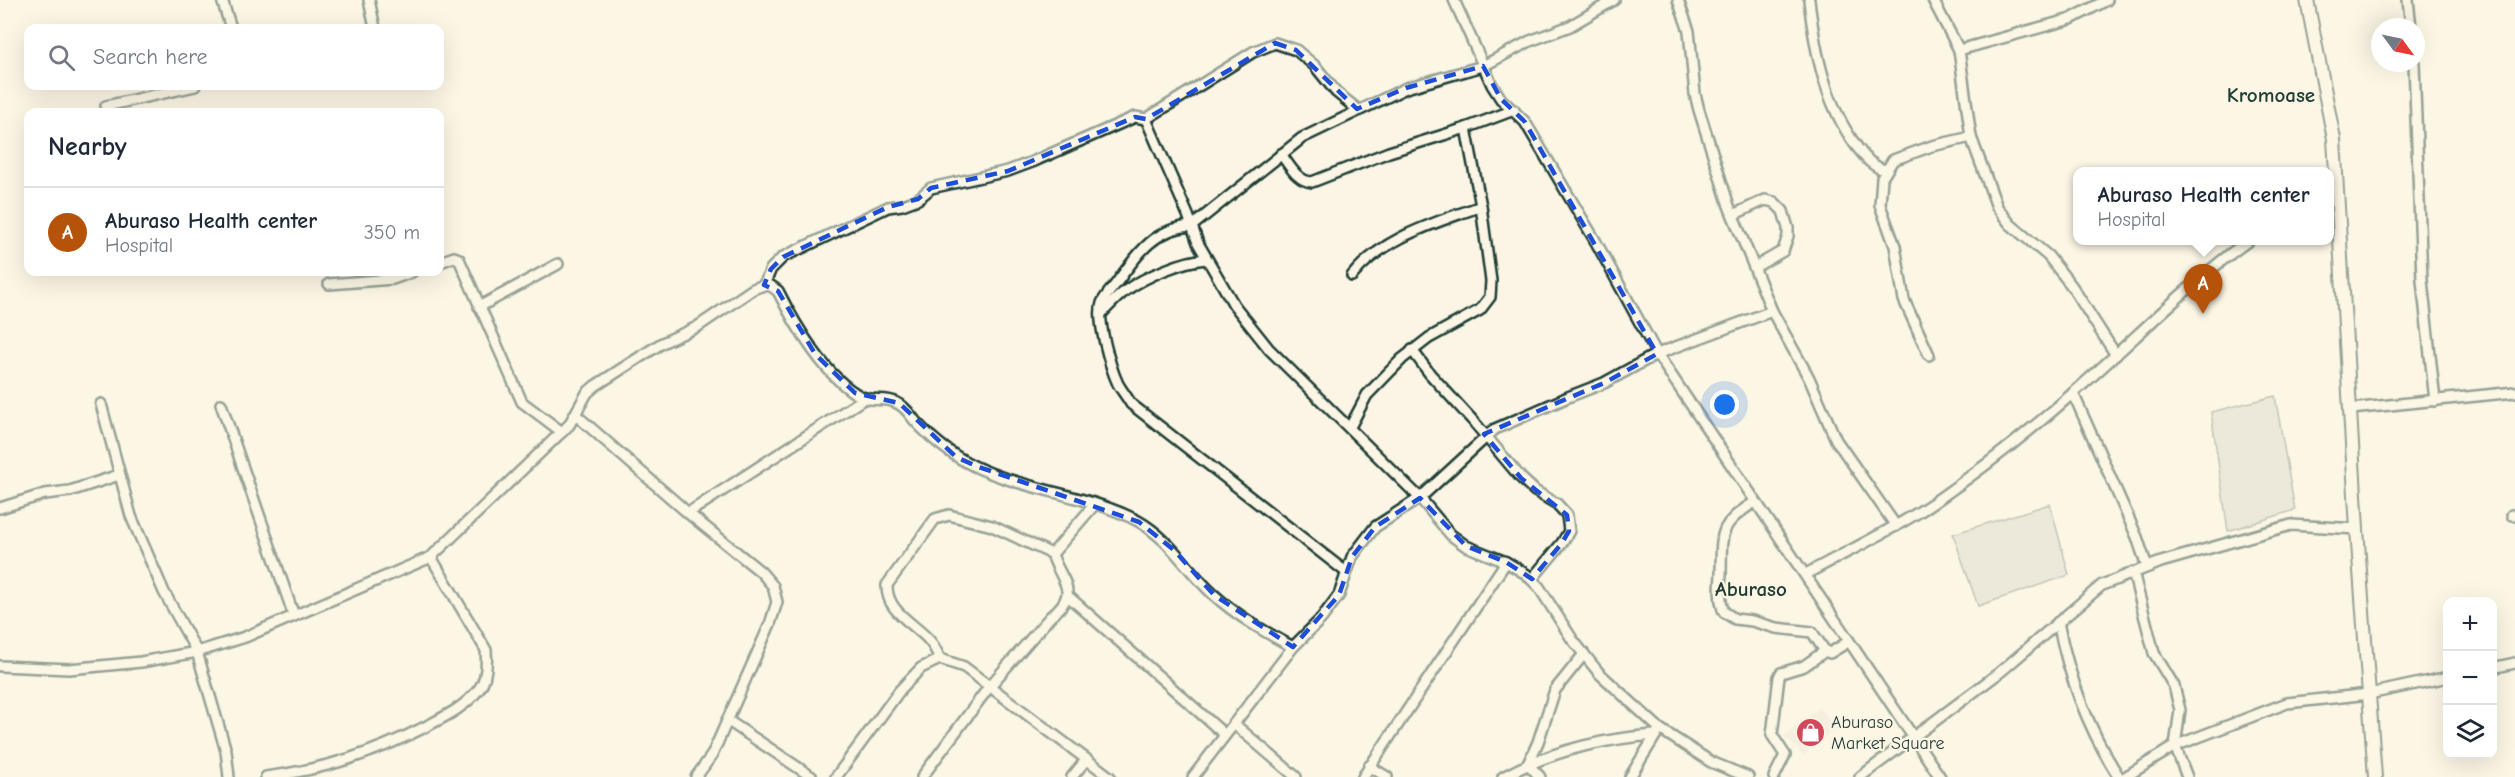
<!DOCTYPE html>
<html lang="en">
<head>
<meta charset="utf-8">
<style>
  :root { --surface:#fff; --page:#f6f6f7; --text:#1f2937; --muted:#747a83; --line:#e0e1e3; --accent:#b45309 }
  body { margin:0; font-family:"Comic Neue",sans-serif; background:var(--page); color:var(--text) }
  .controls { position:absolute; right:18px; bottom:18px; display:grid; overflow:hidden; border-radius:12px; box-shadow:0 6px 24px #0002 }
  .controls button { width:54px; height:54px; display:grid; place-items:center; padding:0; border:0; border-bottom:2px solid var(--line); background:var(--surface); color:var(--text); font:30px sans-serif }
  .compass { position:absolute; left:2371px; top:18px; width:54px; height:54px; border-radius:50%; background:var(--surface); box-shadow:0 6px 24px #0002; rotate:123deg }
  .you { position:absolute; left:1725px; top:405px; width:21px; height:21px; margin:-15px; border:4px solid #fff; border-radius:50%; background:#1a73e8; box-shadow:0 0 0 9px #1a73e833 }
  .badge { display:grid; place-items:center; width:39px; height:39px; border-radius:50%; background:var(--accent); color:#fff; font-size:20px; font-weight:700 }
  .pin { position:absolute; translate:-50% -50px; filter:drop-shadow(0 2px 3px #0008) }
  .pin::after { content:''; position:absolute; top:32px; width:21px; height:18px; background:inherit; clip-path:polygon(0 0,100% 0,50% 100%) }
  .popup { position:absolute; left:2073px; top:167px; width:261px; height:78px; box-sizing:border-box; display:grid; place-content:center; border-radius:12px; background:var(--surface); filter:drop-shadow(0 2px 4px #0005); font-size:20px; white-space:nowrap; color:var(--muted) }
  .popup b { font-size:22px; color:var(--text) }
  .popup::after { content:''; position:absolute; left:50%; top:100%; margin-left:-12px; border:12px solid transparent; border-top-color:var(--surface) }
  .list { margin:0; padding:0; list-style:none }
  h2 { display:flex; justify-content:space-between; align-items:center; height:78px; margin:0; padding:0 24px; font-size:26px }
  h2 small { font-size:20px; font-weight:400; color:var(--muted) }
  .list li { display:grid; grid-template-columns:39px 1fr auto; gap:18px; align-items:center; box-sizing:border-box; height:90px; padding:0 24px; border-top:2px solid var(--line) }
  .list b { display:block; font-size:22px; white-space:nowrap }
  .list p { margin:0; font-size:20px; white-space:nowrap; color:var(--muted) }
  .list em { font-size:20px; font-style:normal; color:var(--muted) }
  .icon { flex:none; width:33px; height:33px; fill:none; stroke:currentColor; stroke-width:2; stroke-linecap:round; stroke-linejoin:round }
  .map { position:relative; flex:none; width:2515px; height:777px; overflow:hidden }
  .search { position:absolute; background:var(--surface); box-shadow:0 6px 24px #0002; left:24px; top:24px; width:420px; height:66px; display:flex; align-items:center; gap:15px; box-sizing:border-box; padding:0 21px; border-radius:12px; color:var(--muted); font-size:22px }
  .panel { position:absolute; background:var(--surface); box-shadow:0 6px 24px #0002; left:24px; top:108px; width:420px; height:168px; border-radius:12px }
  .map>svg:first-child { display:block }
  .built { fill:#ece7d8 }
  .park { fill:#dcdacc; stroke:#7e8c80; stroke-width:1.5 }
  .lines { fill:none; stroke-linecap:round; stroke-linejoin:round }
  .minor-casing { stroke:#1f3d34; stroke-width:14 }
  .tertiary-casing { stroke:#1f3d34; stroke-width:16 }
  .minor { stroke:#fcf5e5; stroke-width:9 }
  .tertiary { stroke:#fcf5e5; stroke-width:12 }
  .marked { fill:none; stroke:#1d4ed8; stroke-width:4.5; stroke-dasharray:12 8; stroke-linejoin:round }
  .labels { text-anchor:middle; stroke-width:4.5; stroke-linejoin:round; paint-order:stroke }
  .poi-label { font-size:18px; fill:#1f3d34; stroke:#fcf5e5; text-anchor:start }
  .quarter-label { font-size:21px; font-weight:bold; fill:#1f3d34; stroke:#fcf5e5 }
</style>
</head>
<body>
<div class="map">
<svg width="2515" height="777" viewBox="0 0 2515 777">
  <rect width="100%" height="100%" fill="#fcf5e5"/>
  <filter id="ink" filterUnits="userSpaceOnUse"><feTurbulence type="fractalNoise" baseFrequency=".0167" numOctaves="2"/><feDisplacementMap in="SourceGraphic" scale="12" xChannelSelector="R" yChannelSelector="G"/><feConvolveMatrix kernelMatrix="1 2 1 2 8 2 1 2 1" color-interpolation-filters="sRGB"/></filter>
  <g filter="url(#ink)">
    <!-- built -->
    <path class="built" d="M1819,708l17,20 -33,27 -19,-19z"/>
    <!-- park -->
    <g class="park">
      <path d="M2275,396l20,114 -67,21 -17,-119z"/>
      <path d="M2050,504l19,71 -91,31 -25,-72z"/>
    </g>
    <g class="lines">
      <defs>
        <g id="minor">
          <path d="M222,0l9,28"/>
          <path d="M369,0l6,28"/>
          <path d="M1454,0l38,85 9,14 24,23 71,120 61,112 283,423"/>
          <path d="M1678,0l11,31 6,63 4,16 30,96 43,105 37,67 27,62 60,86"/>
          <path d="M1809,0c6,52 16,104 48,147 8,10 14,19 28,23"/>
          <path d="M1933,0l26,50 12,87 26,70 13,17 38,32 23,29 45,70"/>
          <path d="M2408,0l3,27"/>
          <path d="M1959,50l112,-31 36,-19"/>
          <path d="M2414,63l8,217 13,121"/>
          <path d="M106,106l89,-20"/>
          <path d="M1146,119l107,-67 22,-9 21,7 19,16 21,26 21,17"/>
          <path d="M1281,154c9,12 16,27 31,28l77,-30 77,-24"/>
          <path d="M1733,215l32,-15 9,2 9,9 5,17v8l-5,15 -28,16"/>
          <path d="M440,262l14,-5 5,2 63,143 40,30"/>
          <path d="M1352,276c31,-39 84,-53 129,-70"/>
          <path d="M329,284l64,-5 19,-7"/>
          <path d="M764,285l7,-16 12,-12 105,-50 14,-2 16,-6 13,-11 77,-17 24,-9 103,-45 11,2 42,96 10,28 36,62 35,44 151,149 31,37 15,11 40,16 20,12 13,13 33,52 27,34 61,56 51,33 37,15"/>
          <path d="M479,307l79,-43"/>
          <path d="M1101,314c8,-8 15,-16 24,-23 19,-14 59,-31 82,-32"/>
          <path d="M1412,350l18,24 44,48 47,56 14,13 22,13 10,11 2,16 -7,12 -30,36"/>
          <path d="M1929,355l-25,-55 -9,-54 -15,-41 2,-27 11,-18 39,-14 39,-9"/>
          <path d="M2073,393l64,144 10,30"/>
          <path d="M101,404l30,112 33,76 33,60 29,99 3,26"/>
          <path d="M221,404l73,212"/>
          <path d="M2351,409l164,-17"/>
          <path d="M576,415l112,98 73,59 12,14 4,16 -7,22 -58,131 -16,22"/>
          <path d="M1350,427l17,-32 35,-36 27,-21 51,-28 10,-13 1,-16 -10,-75 -15,-78 48,-18"/>
          <path d="M1755,502c-38,23 -33,32 -34,72 -1,12 -2,27 3,38l11,7 17,2 24,7 36,4 13,19 5,2 18,-11"/>
          <path d="M0,508l45,-14 25,-3 49,-16"/>
          <path d="M688,513l177,-115"/>
          <path d="M2512,515h3"/>
          <path d="M1346,572l-215,-168c-4,-7 -9,-13 -13,-20 -7,-15 -22,-64 -16,-81 3,-7 11,-15 16,-22 20,-28 37,-53 74,-55l110,-88 104,-50 77,-22 47,-25 40,-15 44,-26"/>
          <path d="M2133,572l21,81 20,33 6,24 -5,36 12,31"/>
          <path d="M1806,574c42,-23 87,-44 127,-71 51,-35 101,-75 147,-116 56,-49 108,-103 169,-147"/>
          <path d="M1068,596l156,138"/>
          <path d="M2058,622c11,56 30,107 61,155"/>
          <path d="M940,659c-3,-7 -7,-15 -12,-20 -16,-17 -42,-28 -41,-54l48,-66 14,-4 43,11 60,28"/>
          <path d="M0,666l69,3 72,-7 56,-10 48,-15 186,-80 138,-132 18,-32 8,-7 67,-43 35,-16 56,-38 11,-4 7,1 7,5c17,34 49,89 84,106 12,5 24,0 35,6 9,4 13,12 19,19 16,17 37,34 58,44 52,25 113,28 164,55 31,17 50,50 75,73 24,22 52,38 80,53"/>
          <path d="M2492,668l23,-5"/>
          <path d="M727,720l85,57"/>
          <path d="M1234,724l62,53"/>
          <path d="M1528,764l10,-22 17,-52 29,-36"/>
          <path d="M1528,764l12,13"/>
          <path d="M1369,766l18,11"/>
          <path d="M266,777c60,-8 106,-23 161,-51 19,-10 38,-19 52,-37 8,-10 8,-27 7,-39l-55,-93"/>
          <path d="M836,777l64,-87 21,-22 19,-9 24,8 146,110"/>
          <path d="M922,777l67,-90 61,-70c32,-26 11,-34 2,-63l43,-50"/>
          <path d="M1072,777l14,-17"/>
          <path d="M1193,777l100,-130 28,-28 18,-24 13,-38 23,-30 45,-29 75,-69 73,-32 36,-14 53,-29 115,-43"/>
          <path d="M1363,777l143,-215"/>
          <path d="M1503,777c48,-26 97,-38 151,-42"/>
          <path d="M1630,777l27,-44"/>
          <path d="M1774,777l11,-22 -13,-20 7,-58 2,-4 23,-7 21,-15"/>
          <path d="M1860,777l139,-104 103,-88 59,-23 130,-37 66,4"/>
          <path d="M2125,777l50,-31 112,-43 82,-9 79,-17"/>
        </g>
        <path id="tertiary" d="M2307,0l27,139 23,390 18,248"/>
      </defs>
      <!-- minor casing -->
      <use href="#minor" class="minor-casing"/>
      <!-- tertiary casing -->
      <use href="#tertiary" class="tertiary-casing"/>
      <!-- minor -->
      <use href="#minor" class="minor"/>
      <!-- tertiary -->
      <use href="#tertiary" class="tertiary"/>
    </g>
  </g>
  <!-- marked area -->
  <path d="M0 0H2515V777H0ZM1275,43l21,7 61,59 49,-21 77,-22 18,33 24,23 132,232 -53,29 -120,51 37,44 46,37 2,16 -7,12 -30,36 -26,-17 -40,-16 -46,-48 -45,29 -23,30 -13,38 -46,52 -79,-52 -40,-45 -35,-28 -163,-56 -20,-9 -57,-54 -44,-10 -40,-39 -37,-63 -14,-6 7,-16 12,-12 105,-50 30,-8 13,-11 77,-17 127,-54 11,2z" fill="#fcf5e5" fill-opacity=".55" fill-rule="evenodd"/>
  <path class="marked" d="M1275,43l21,7 61,59 49,-21 77,-22 18,33 24,23 132,232 -53,29 -120,51 37,44 46,37 2,16 -7,12 -30,36 -26,-17 -40,-16 -46,-48 -45,29 -23,30 -13,38 -46,52 -79,-52 -40,-45 -35,-28 -163,-56 -20,-9 -57,-54 -44,-10 -40,-39 -37,-63 -14,-6 7,-16 12,-12 105,-50 30,-8 13,-11 77,-17 127,-54 11,2z"/>
  <!-- icons -->
  <defs>
    <symbol id="shop-disc" viewBox="-11 -11 22 22"><circle r="9.5" fill="#d1495b" stroke="#fcf5e5"/><path d="M-5-2.5h2.3a2.7 3.5 0 0 1 5.4 0H5L5.5 6h-11ZM-1.5-2.5h3a1.5 2.3 0 0 0-3 0Z" fill="#fff"/></symbol>
  </defs>
  <g fill-rule="evenodd">
    <use href="#shop-disc" x="1794" y="716" width="33" height="33"/>
  </g>
  <g class="labels">
    <!-- poi labels -->
    <g class="poi-label">
      <text x="1831" y="728">Aburaso<tspan x="1831" dy="21">Market Square</tspan></text>
    </g>
    <!-- quarter labels -->
    <g class="quarter-label">
      <text x="2271" y="102">Kromoase</text>
      <text x="1751" y="596">Aburaso</text>
    </g>
  </g>
</svg>
<div class="controls">
<button>+</button>
<button>−</button>
<button><svg class="icon" aria-label="layers" viewBox="0 0 24 24"><path d="M12 4l9 5-9 5-9-5zM3 14l9 5 9-5"/></svg></button>
</div>
<svg class="compass" viewBox="-18 -18 36 36"><path d="M0-13l5 13h-10z" fill="#e53935"/><path d="M0 13l5-13h-10z" fill="#747a83"/></svg>
<div class="you"></div>
<div class="pin badge" style="left:2203px;top:314px">A</div>
<div class="popup"><b>Aburaso Health center</b>Hospital</div>
<div class="search"><svg class="icon" aria-label="search" viewBox="0 0 24 24"><circle cx="10" cy="10" r="6"/><path d="M15 15l6 6"/></svg>Search here</div>
<section class="panel">
<h2>Nearby<small></small></h2>
<ul class="list">
<li><span class="badge">A</span><div><b>Aburaso Health center</b><p>Hospital</p></div><em>350 m</em></li>
</ul>
</section>
</div>
</body>
</html>
